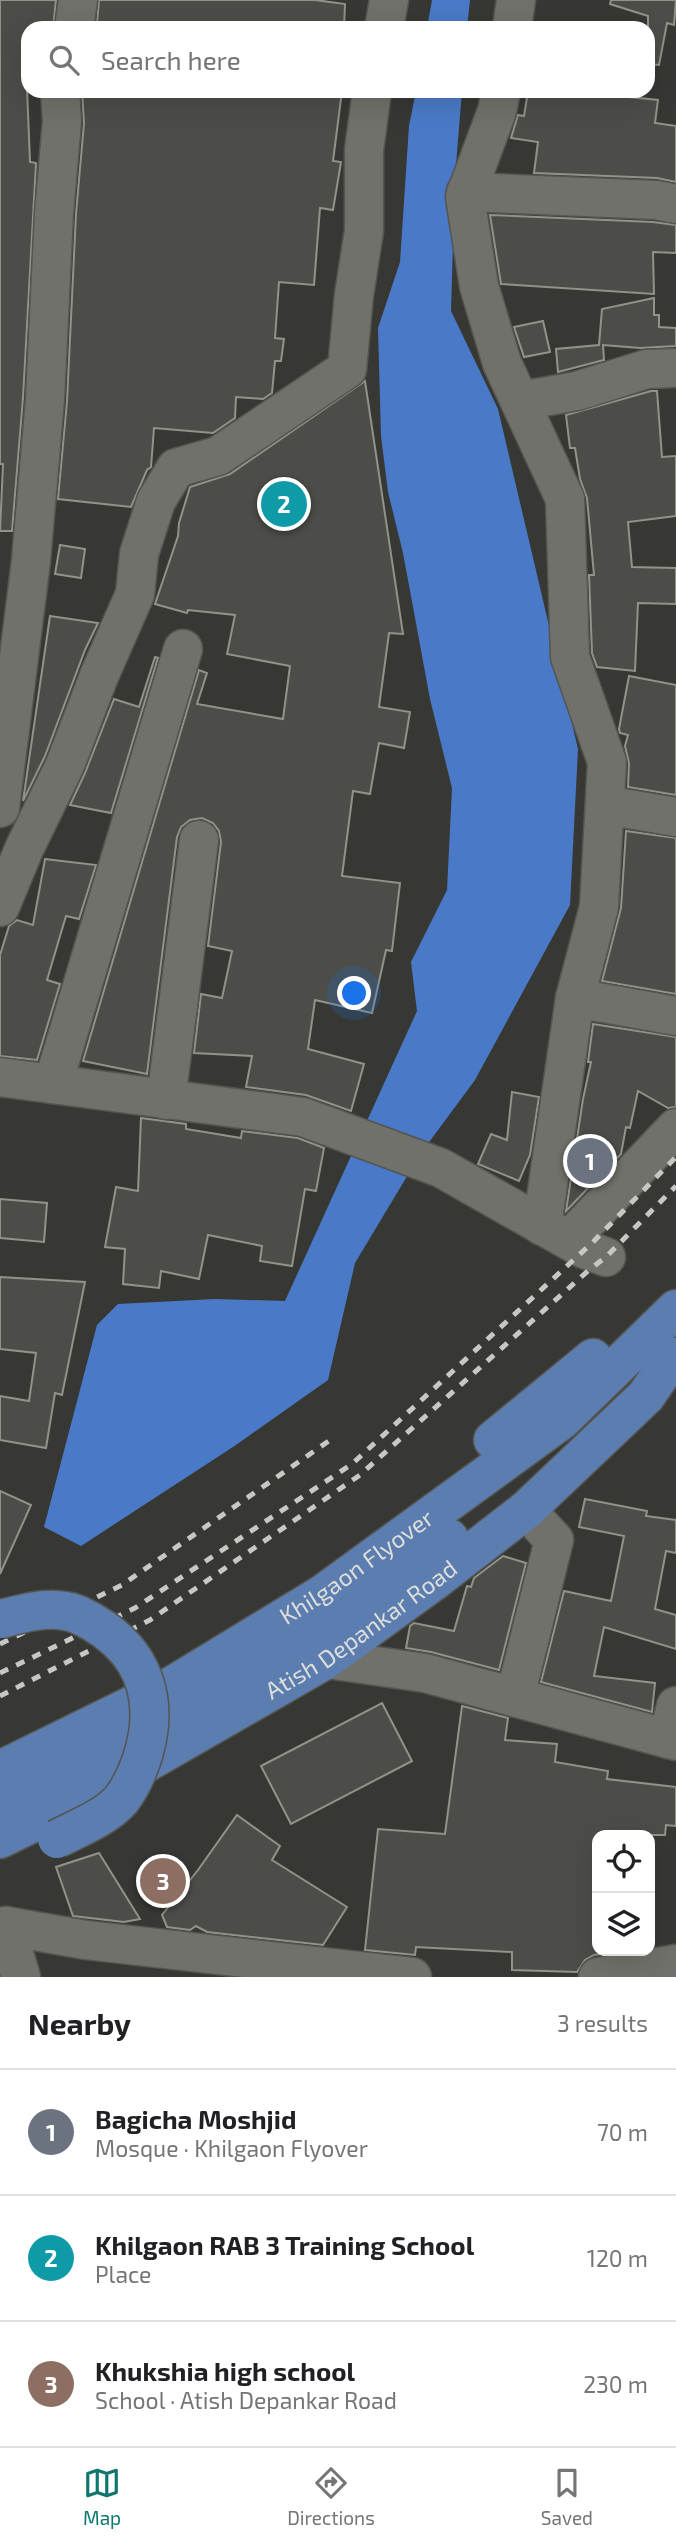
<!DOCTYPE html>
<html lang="en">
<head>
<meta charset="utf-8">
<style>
  :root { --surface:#fff; --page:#f2f2f2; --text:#202124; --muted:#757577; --line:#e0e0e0; --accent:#0f766e }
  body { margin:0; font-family:"Exo 2",sans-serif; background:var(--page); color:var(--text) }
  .controls { position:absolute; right:21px; bottom:21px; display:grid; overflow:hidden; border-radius:14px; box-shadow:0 7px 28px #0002 }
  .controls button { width:63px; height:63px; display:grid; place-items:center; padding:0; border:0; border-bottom:2px solid var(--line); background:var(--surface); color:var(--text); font:35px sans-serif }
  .you { position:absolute; left:355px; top:994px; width:24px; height:24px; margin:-18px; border:5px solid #fff; border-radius:50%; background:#1a73e8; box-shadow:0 0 0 10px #1a73e833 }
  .badge { display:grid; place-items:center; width:46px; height:46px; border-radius:50%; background:var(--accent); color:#fff; font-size:23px; font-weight:700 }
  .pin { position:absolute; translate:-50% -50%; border:4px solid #fff; box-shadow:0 2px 7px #0006 }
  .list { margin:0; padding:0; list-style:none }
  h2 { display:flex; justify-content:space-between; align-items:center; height:91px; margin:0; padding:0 28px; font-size:30px }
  h2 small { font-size:23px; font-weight:400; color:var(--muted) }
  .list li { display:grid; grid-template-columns:46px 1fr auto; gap:21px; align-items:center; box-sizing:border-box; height:126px; padding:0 28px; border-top:2px solid var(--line) }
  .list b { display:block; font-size:26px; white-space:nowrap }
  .list p { margin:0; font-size:23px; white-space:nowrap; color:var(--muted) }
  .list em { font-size:23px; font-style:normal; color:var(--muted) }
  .icon { flex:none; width:38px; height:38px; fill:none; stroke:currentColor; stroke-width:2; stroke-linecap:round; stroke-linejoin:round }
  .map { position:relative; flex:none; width:676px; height:1977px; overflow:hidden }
  .search { position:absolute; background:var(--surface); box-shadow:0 7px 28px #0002; left:21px; right:21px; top:21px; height:77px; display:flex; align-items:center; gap:18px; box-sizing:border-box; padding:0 24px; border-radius:21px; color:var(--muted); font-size:26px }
  .sheet { height:469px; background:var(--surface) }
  nav { display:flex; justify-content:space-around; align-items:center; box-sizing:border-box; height:98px; border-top:2px solid var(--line); background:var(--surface); font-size:19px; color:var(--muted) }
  nav a { display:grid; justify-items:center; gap:4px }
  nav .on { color:var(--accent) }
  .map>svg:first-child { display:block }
  .water { fill:#4a7ac7 }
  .building { fill:#4c4d48; stroke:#91928c; stroke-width:2 }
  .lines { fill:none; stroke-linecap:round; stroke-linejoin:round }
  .minor-casing { stroke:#545451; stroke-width:41 }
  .major-casing { stroke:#545451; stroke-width:41 }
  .minor { stroke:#70716b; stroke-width:38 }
  .major { stroke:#5c7daf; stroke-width:38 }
  .rail { stroke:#c7c8c4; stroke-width:5; stroke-dasharray:9 9; stroke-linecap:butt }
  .major-bridge-casing { stroke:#545451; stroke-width:41; stroke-linecap:butt }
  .major-bridge { stroke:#5c7daf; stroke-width:38 }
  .labels { text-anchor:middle; stroke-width:5; stroke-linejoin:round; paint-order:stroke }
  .street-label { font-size:24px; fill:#dddedb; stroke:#2d2e29 }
</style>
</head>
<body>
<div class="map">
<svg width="676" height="1977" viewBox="0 0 676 1977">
  <rect width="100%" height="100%" fill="#373833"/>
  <!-- water -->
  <g class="water">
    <path d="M432,0h38l-3,28h-40z"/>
    <path d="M416,91h46l-7,86 -4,134 47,98 80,340 -8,156 -95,175 -54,73 -66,110 -27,117 -92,65 -155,101 -37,-19 53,-202 21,-21 97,-5 70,2 132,-290 -6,-49 36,-72 5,-102 -22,-89 -27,-146 -15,-61 -7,-56 -3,-108 22,-66 9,-136z"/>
  </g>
  <!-- building -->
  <g class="building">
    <path d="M0,0h56l-3,28h-25l-1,60 3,74 6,1 -13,235 -11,133h-12l3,-67h-3z"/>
    <path d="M99,0h216l30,4 -1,24h-142l-46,-5v5h-24l-35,-4z"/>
    <path d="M611,0h65l-2,25 -7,-2 -8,42 -11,-1v-48l-38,-12z"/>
    <path d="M82,91h260l-9,70 8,1 -8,48 -13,-2 -6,77 -35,-3 -4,56 9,1 -3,22h-6l-3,32 -9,6 -27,-2 -1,21 -22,15 -59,-5 -3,39 -4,3 -16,37 -73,-8 9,-98 9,-187 8,-91z"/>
    <path d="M528,91h42l88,9 -3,23 21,3v56l-19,-4 -123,-5 4,-31 -27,-4 7,-23 6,1z"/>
    <path d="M490,215l163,7 23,3v28l-23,-1 1,42 -153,-10z"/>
    <path d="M654,298v17h5v12l17,1v18l-36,2 -37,-3 1,15 -46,12 -2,-23 43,-4 3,-36z"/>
    <path d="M543,321l7,31 -26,5 -10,-30z"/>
    <path d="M365,381l38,253 -14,-1 -10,74 31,5 -6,36 -25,-5 -9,51 -17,-3 -11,85 58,7 -8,68 -6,-1 -14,63 -57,-13 -7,49 56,15 -13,47 -45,-16 -60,-8 6,-31 -58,-3 7,-59 21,4 10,-47 -24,-5 13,-104 -2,-11 -6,-8 -11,-5 -12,2 -9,7 -4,10 -30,237 -64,-13 116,-391 8,3 -10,31 86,15 7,-53 -63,-12 8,-39 -47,-5 -1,3 -32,-9 23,-68 1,-13 11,-36 40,-13z"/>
    <path d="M651,391h6l5,66 14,-1v60l-48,6 4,45 44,1v36l-38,-1 -3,68 -38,-4 -5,-14 -3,-78h5l-7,-77 -7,-19 -5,-31h-5l-4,-33z"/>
    <path d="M60,545l25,4 -4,29 -26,-4z"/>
    <path d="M50,616l48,7 -13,27 -40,106 -22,45z"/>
    <path d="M155,657l3,1 -47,155 -41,-8 15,-32 29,-74 25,8z"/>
    <path d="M629,676l47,9v110l-48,-8 1,-24 -4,-17 3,-11 -8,-2 -1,-4z"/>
    <path d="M626,831l50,7v156l-74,-13 19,-73z"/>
    <path d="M45,859l51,6 -17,54 -13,-3 -19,64 13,4 -23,76 -37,-4v-101l9,-29 8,-6 16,5z"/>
    <path d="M593,1024l83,13v70l-8,1 -30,-17 -8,37 -4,-1 -5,27 -55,57 17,-112 8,-37h-3z"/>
    <path d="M512,1092l27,5 -9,58 -11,26 -41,-17 13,-30 16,6z"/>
    <path d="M141,1118l45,6v5l55,9 1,-7 56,7 26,10 -8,43 -11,-2 -13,77 -32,-5 2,-15 -54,-11 -9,44 -38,-8 -2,17 -36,-4 2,-35 -20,-2 11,-60 22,4z"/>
    <path d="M0,1199l47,4 -3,39 -44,-4z"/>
    <path d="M0,1277l85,5 -23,113 -7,-2 -9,55 -46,-8v-44l29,5 7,-48 -36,-4z"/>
    <path d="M0,1491l31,14 -31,69z"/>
    <path d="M585,1499l62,12 -1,5 30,4v33l-10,-2 -11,58 21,6v34l-72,-22 -10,49 61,7 -3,29 -111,-30 23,-91 47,10 13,-65 -45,-9z"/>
    <path d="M503,1556l23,7 -27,107 -68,-18 -25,-4 4,-22 4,-3 40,8 13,-45 4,1 3,-9z"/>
    <path d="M382,1703l30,58 -121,63 -30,-58z"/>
    <path d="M462,1706l46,12 -3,22 52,4 -2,18 53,9 -1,8 69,8v39l-10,-1 -1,10h-68v116h25l-28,4 -9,5 -8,12 -65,-2v-18l-96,-5 -1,8 -50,-5 13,-121 67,5z"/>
    <path d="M237,1815l43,31 -8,14 75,47 -24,38 -116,-13 -11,-6 -6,4 -23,-3 -5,-12 36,-45z"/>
    <path d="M99,1853l41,66 -16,3 -51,-6 -17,-49z"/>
  </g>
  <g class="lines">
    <defs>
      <g id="minor">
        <path d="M74,28l4,-28"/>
        <path d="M384,28l5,-28"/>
        <path d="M512,28l4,-28"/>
        <path d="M501,91l-4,20 -32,86 14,89 23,77 63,136 5,158 37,105 -8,145 -24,91 -33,228"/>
        <path d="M466,192l190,8 20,4"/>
        <path d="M520,401l57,-10 70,-22 29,-1"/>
        <path d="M605,805l71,12"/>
        <path d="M0,808l31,-247 14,-162 9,-186 8,-92 -2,-30"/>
        <path d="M0,907l24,-58 41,-84 34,-89 36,-82 4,-40 17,-53 20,-33 42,-12 129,-87 7,-74 10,-64v-81l8,-59"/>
        <path d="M575,998l101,18"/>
        <path d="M0,1077l303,40 138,51 143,81 22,8"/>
        <path d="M53,1084l130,-435"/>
        <path d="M166,1100l33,-260"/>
        <path d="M570,1239l106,-111"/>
        <path d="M327,1659l98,14 251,68"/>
        <path d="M515,1697l39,-157 -28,-30"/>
        <path d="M668,1739l8,-33"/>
        <path d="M6,1926l15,51"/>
        <path d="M0,1929l6,-3 80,14 326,37"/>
        <path d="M598,1977l78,-13"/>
      </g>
      <g id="major">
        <path d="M493,1440l100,-82"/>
        <path id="s1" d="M0,1770l173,-85 148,-90 241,-175 114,-111"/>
        <path d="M0,1800c160,-70 307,-161 449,-262"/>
        <path id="s2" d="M0,1839l94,-46 233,-134 106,-77 93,-72 120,-114 17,-25 13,-14"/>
      </g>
    </defs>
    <!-- minor casing -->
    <use href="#minor" class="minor-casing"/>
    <!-- major casing -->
    <use href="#major" class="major-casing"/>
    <!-- minor -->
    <use href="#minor" class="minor"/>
    <!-- major -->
    <use href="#major" class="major"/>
    <!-- rail -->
    <g class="rail">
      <path d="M0,1644l122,-59 211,-147"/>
      <path d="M0,1673l135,-65 217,-144 241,-222 83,-85"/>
      <path d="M0,1696l150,-76 210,-145 229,-205 17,-13 70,-71"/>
    </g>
    <defs>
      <path id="major-bridge" d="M1,1619c20,-5 43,-12 64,-8 11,1 20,7 29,12 49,29 65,75 50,129 -5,17 -12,34 -23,48 -16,18 -43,28 -64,39"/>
    </defs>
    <!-- major-bridge casing -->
    <use href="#major-bridge" class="major-bridge-casing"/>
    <!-- major-bridge -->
    <use href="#major-bridge" class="major-bridge"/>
  </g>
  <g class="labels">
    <!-- street labels -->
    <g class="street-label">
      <text dy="8" stroke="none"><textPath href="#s1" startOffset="411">Khilgaon Flyover</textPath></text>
      <text dy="8" stroke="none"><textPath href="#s2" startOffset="418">Atish Depankar Road</textPath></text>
    </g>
  </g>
</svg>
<div class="controls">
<button><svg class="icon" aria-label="locate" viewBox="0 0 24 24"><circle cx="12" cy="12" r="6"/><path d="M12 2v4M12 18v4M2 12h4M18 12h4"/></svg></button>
<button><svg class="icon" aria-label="layers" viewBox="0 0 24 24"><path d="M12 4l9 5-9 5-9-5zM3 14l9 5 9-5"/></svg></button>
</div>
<div class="you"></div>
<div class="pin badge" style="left:590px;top:1161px;background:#6b7280">1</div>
<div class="pin badge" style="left:284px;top:504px;background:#0f9aa8">2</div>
<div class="pin badge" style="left:163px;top:1881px;background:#8d6e63">3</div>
<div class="search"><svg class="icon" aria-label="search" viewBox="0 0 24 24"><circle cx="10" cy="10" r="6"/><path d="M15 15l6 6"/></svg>Search here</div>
</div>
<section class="sheet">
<h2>Nearby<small>3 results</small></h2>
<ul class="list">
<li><span class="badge" style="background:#6b7280">1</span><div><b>Bagicha Moshjid</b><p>Mosque · Khilgaon Flyover</p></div><em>70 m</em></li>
<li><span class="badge" style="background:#0f9aa8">2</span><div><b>Khilgaon RAB 3 Training School</b><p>Place</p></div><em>120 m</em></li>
<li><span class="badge" style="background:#8d6e63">3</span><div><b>Khukshia high school</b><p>School · Atish Depankar Road</p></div><em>230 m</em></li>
</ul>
</section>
<nav>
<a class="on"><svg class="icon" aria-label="map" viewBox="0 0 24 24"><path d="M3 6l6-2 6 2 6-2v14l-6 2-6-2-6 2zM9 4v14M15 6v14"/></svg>Map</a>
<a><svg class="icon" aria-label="directions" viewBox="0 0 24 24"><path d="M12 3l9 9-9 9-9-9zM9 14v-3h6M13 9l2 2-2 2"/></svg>Directions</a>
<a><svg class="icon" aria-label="saved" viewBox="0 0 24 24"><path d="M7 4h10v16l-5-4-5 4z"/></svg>Saved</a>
</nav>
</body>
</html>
